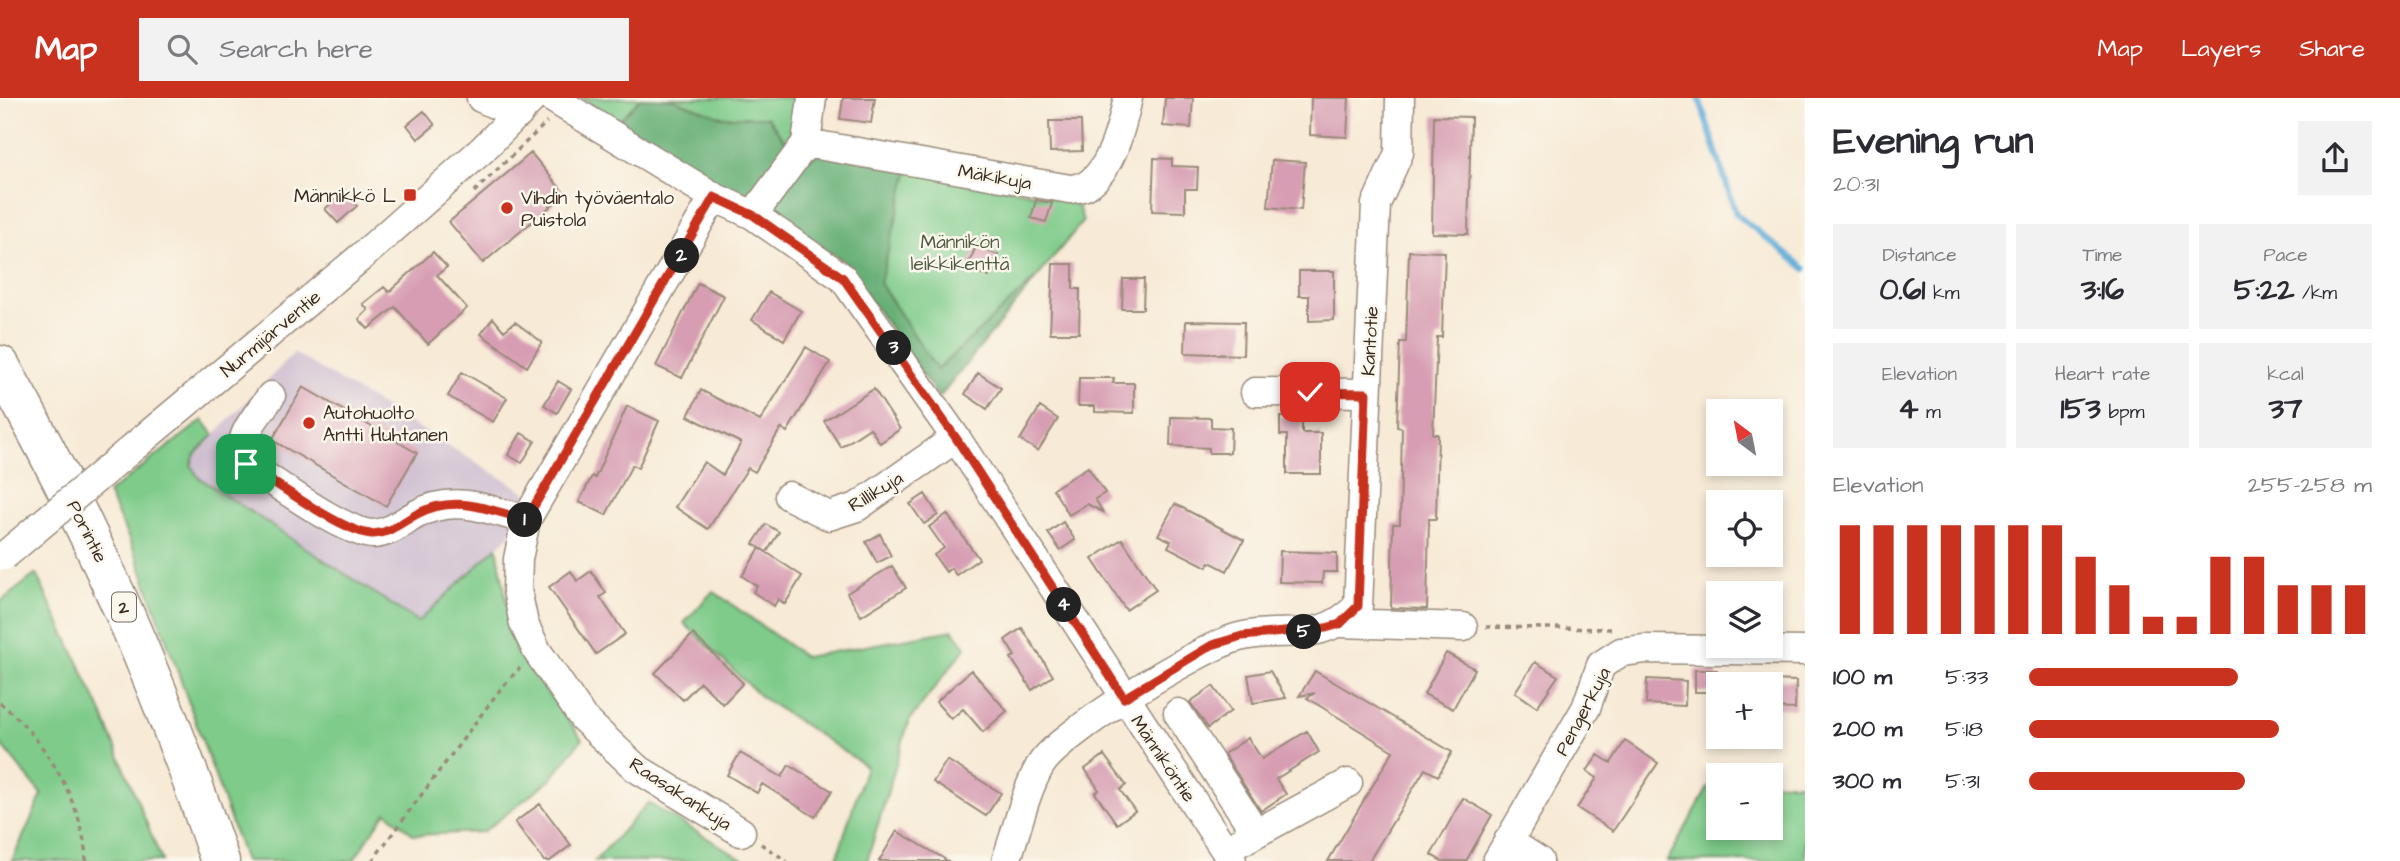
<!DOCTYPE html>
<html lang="en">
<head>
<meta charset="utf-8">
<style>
  :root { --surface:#fff; --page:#f2f2f3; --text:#2b2b33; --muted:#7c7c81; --accent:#c8321e }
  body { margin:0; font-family:"Architects Daughter",sans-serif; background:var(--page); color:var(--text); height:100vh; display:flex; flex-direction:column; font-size:26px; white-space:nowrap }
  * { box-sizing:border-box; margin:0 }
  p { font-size:23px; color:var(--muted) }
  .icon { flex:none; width:38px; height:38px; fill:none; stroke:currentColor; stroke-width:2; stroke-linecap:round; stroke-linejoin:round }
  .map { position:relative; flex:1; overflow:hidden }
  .drawer { display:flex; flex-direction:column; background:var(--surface); width:595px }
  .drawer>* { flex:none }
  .needle { width:46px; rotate:328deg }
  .tools { position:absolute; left:1706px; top:301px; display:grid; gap:14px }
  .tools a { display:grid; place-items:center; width:77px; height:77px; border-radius:0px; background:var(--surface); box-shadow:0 4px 10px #0003; font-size:35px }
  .pin { position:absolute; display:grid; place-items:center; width:60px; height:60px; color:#fff; margin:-30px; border-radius:14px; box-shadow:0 4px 10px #0006 }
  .km { position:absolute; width:35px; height:35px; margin:-18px; border-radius:50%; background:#222; color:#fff; font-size:19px; line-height:35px; text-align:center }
  .round { display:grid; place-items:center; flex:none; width:74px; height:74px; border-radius:0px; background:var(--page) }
  .head { display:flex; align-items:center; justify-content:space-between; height:119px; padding:0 28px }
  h1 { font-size:38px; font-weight:700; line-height:52px }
  .figures { display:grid; grid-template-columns:repeat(3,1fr); gap:10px; height:119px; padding:7px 28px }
  .figures div { display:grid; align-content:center; border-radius:0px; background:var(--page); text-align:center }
  .figures b { font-size:30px; font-weight:700 }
  .figures small { font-size:19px; font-weight:400 }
  .figures p { font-size:19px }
  .chart { height:196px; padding:14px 28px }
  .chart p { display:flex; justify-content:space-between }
  .chart svg { width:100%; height:126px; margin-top:7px; stroke:var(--accent); stroke-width:6 }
  ul { padding:0 28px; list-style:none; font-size:23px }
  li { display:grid; grid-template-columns:112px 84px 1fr; align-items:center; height:52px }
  li i { height:18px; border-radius:9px; background:var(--accent) }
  header { display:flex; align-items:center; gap:42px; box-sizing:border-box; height:98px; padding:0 35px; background:var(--accent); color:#fff }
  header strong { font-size:33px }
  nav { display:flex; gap:38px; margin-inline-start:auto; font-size:24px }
  .search { width:490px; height:63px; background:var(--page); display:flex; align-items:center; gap:18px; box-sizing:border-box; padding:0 24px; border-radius:0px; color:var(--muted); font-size:26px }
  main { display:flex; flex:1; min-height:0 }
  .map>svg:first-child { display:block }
  .industrial { fill:#cebed0 }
  .green { fill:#7ecb8a; stroke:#5c7a54; stroke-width:2 }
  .forest { fill:#66af76; stroke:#506c4a; stroke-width:2 }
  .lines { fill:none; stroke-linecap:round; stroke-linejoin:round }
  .stream { stroke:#5eacd8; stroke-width:6 }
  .building { fill:#d79eb3 }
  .minor-casing { stroke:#998a7a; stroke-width:31 }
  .highway-casing { stroke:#998a7a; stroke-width:41 }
  .path { stroke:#998a7a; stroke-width:3.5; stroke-dasharray:5 5; stroke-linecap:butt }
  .minor { stroke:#fff; stroke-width:28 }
  .highway { stroke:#fff; stroke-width:38 }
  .minor-bridge-casing { stroke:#998a7a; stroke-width:31; stroke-linecap:butt }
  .minor-bridge { stroke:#fff; stroke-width:28 }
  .route-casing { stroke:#fff; stroke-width:14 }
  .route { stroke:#c8321e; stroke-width:9 }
  .poi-dot { fill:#c8321e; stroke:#fbf7ec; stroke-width:2.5 }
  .labels { text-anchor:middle; stroke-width:5; stroke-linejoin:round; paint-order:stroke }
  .shield { fill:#fbf7ec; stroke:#75685c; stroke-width:2 }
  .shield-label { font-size:18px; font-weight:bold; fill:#3b2a1e }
  .street-label { font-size:19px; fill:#3b2a1e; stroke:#fbf7ec }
  .poi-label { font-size:19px; fill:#3b2a1e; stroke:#fbf7ec; text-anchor:start }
  .park-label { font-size:19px; fill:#4f5a3e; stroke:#fbf7ec }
</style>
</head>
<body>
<header>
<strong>Map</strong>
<div class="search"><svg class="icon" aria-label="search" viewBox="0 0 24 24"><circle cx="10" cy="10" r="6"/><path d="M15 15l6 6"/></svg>Search here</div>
<nav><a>Map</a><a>Layers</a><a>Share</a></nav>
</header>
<main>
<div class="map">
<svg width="1805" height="763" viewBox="0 0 1805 763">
  <rect width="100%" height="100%" fill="#fbf7ec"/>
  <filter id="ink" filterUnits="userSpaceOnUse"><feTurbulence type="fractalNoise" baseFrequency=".0143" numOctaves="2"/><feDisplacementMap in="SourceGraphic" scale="14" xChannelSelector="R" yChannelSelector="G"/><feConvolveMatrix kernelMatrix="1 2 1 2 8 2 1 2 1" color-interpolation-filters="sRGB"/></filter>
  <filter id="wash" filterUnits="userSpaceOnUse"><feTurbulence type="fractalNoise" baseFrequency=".00686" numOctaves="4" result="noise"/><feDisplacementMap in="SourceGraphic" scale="28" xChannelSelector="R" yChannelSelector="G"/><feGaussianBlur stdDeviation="1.57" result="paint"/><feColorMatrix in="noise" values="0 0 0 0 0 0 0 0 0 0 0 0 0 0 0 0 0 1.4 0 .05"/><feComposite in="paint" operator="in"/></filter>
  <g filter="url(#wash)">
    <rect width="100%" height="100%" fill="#f7ead6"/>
    <path class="industrial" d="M 294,255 L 527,395 L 509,438 L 418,524 L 198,379 L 191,368 L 195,356 Z"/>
    <path class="green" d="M 582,0 L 641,0 L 617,25 Z
      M 662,0 L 799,0 L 788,47 L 767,19 L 722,19 Z
      M 909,71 L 1065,102 L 1078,108 L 1083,123 L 1039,177 L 937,272 L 880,185 Z
      M 203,322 L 214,337 L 195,356 L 191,367 L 198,379 L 418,524 L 497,449 L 515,552 L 582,641 L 550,682 L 483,734 L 414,737 L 386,714 L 353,763 L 245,763 L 137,459 L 108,395 Z
      M 36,476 L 99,608 L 162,763 L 12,763 L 42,697 L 0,645 L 0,504 Z
      M 713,493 L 805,559 L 953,532 L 966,549 L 909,623 L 867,763 L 836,763 L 866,668 L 760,598 L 684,525 Z
      M 1771,685 L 1805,685 L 1805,763 L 1667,763 L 1710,686 L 1718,686 L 1718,730 L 1771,730 Z
      M 648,705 L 746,763 L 595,763 Z"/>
    <path class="forest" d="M 641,0 L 672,1 L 722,19 L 767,19 L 788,47 C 775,66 759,96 735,99 L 617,25 Z
      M 821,55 L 909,71 L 880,185 L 937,272 L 1039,177 L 939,300 L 842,162 L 771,119 L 770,106 L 804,62 Z"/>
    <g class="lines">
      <path class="stream" d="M 1699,0 L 1736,116 L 1805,171"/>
    </g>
    <g id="blocks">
      <path class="building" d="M 843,0 L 875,0 L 871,25 L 840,21 Z
        M 1165,0 L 1193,0 L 1191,30 L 1163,28 Z
        M 1311,0 L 1349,0 L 1347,39 L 1310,37 Z
        M 424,13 L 435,27 L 418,41 L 407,27 Z
        M 1434,18 L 1471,19 L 1468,136 L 1432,135 Z
        M 1049,23 L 1081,23 L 1082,53 L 1050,54 Z
        M 531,55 L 565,96 L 483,165 L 449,124 Z
        M 1154,60 L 1172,61 L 1172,68 L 1198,69 L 1197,91 L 1185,91 L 1185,114 L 1152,113 Z
        M 1272,62 L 1305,64 L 1301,112 L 1268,109 Z
        M 343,94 L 357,108 L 338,125 L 325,111 Z
        M 1036,102 L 1052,105 L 1046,124 L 1031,120 Z
        M 976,148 L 998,157 L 989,179 L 967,170 Z
        M 1409,153 L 1445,154 L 1442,239 L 1437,239 L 1433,336 L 1438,336 L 1436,421 L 1429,421 L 1427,511 L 1391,510 L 1393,426 L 1400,426 L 1402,330 L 1397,329 L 1400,244 L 1406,244 Z
        M 433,154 L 447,169 L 437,177 L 467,210 L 428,246 L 395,209 L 368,231 L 359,221 L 368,212 L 363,206 L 384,189 L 389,194 Z
        M 1053,166 L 1073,166 L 1073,191 L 1080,191 L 1079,235 L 1050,235 Z
        M 1299,173 L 1334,173 L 1334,222 L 1309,223 L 1309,198 L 1299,198 Z
        M 1123,181 L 1144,181 L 1143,211 L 1122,211 Z
        M 698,185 L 724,198 L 682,280 L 656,268 Z
        M 769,194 L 801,213 L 784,242 L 752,222 Z
        M 493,220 L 504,233 L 515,224 L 542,244 L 527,269 L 481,236 Z
        M 1186,223 L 1244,224 L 1243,257 L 1185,255 Z
        M 806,249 L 830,264 L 787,334 L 781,330 L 755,374 L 748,370 L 708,431 L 675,409 L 704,364 L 723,377 L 741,345 L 688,318 L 701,292 L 760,323 Z
        M 462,274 L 507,300 L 493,324 L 448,298 Z
        M 978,275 L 1001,290 L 987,311 L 965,296 Z
        M 1079,280 L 1114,280 L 1113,285 L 1134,285 L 1134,315 L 1095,314 L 1095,308 L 1078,308 Z
        M 558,283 L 571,291 L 557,315 L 544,307 Z
        M 303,289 L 417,355 L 386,408 L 272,342 Z
        M 874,291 L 900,331 L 880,345 L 870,330 L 841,349 L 824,323 Z
        M 627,308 L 659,323 L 638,370 L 632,367 L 606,417 L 579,404 L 592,378 L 595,380 Z
        M 1040,309 L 1058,321 L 1038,353 L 1020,342 Z
        M 1171,319 L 1211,320 L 1211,329 L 1231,330 L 1230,355 L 1209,355 L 1209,350 L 1170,348 Z
        M 1280,319 L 1302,319 L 1302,335 L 1321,335 L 1321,376 L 1287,376 L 1287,337 L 1280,337 Z
        M 521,335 L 535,343 L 522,365 L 508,357 Z
        M 1088,369 L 1105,395 L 1095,401 L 1103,414 L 1087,406 L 1069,417 L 1053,391 Z
        M 925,396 L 938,417 L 924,426 L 910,406 Z
        M 1175,406 L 1244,442 L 1227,473 L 1210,464 L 1207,469 L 1168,449 L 1171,443 L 1158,437 Z
        M 947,416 L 979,461 L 956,477 L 951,470 L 946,474 L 934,457 L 944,450 L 929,429 Z
        M 1063,424 L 1075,442 L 1060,452 L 1048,435 Z
        M 766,426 L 779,434 L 767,454 L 753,446 Z
        M 880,436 L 891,458 L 877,465 L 866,444 Z
        M 1122,441 L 1156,492 L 1126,512 L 1092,461 Z
        M 760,450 L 802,478 L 785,506 L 778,501 L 774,508 L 753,494 L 757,488 L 742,478 Z
        M 1280,453 L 1337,455 L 1337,474 L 1323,474 L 1322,485 L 1279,484 Z
        M 892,468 L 906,490 L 861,518 L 847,495 Z
        M 571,473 L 577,483 L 591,473 L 606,495 L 600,499 L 625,536 L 596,556 L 549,489 Z
        M 1022,530 L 1053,578 L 1032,592 L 1011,560 L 1015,558 L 1005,542 Z
        M 693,536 L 743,585 L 723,606 L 700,584 L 683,602 L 655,575 Z
        M 1446,555 L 1475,571 L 1453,611 L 1424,596 Z
        M 1535,564 L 1558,578 L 1537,609 L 1515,594 Z
        M 971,572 L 1007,613 L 983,634 L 963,611 L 951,621 L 936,604 Z
        M 1695,572 L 1717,572 L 1717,594 L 1695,594 Z
        M 1270,573 L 1286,600 L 1253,605 L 1248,577 Z
        M 1315,573 L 1452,654 L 1438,678 L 1425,671 L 1369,763 L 1328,763 L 1393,653 L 1307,600 L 1315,595 L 1299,598 Z
        M 1647,581 L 1686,583 L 1685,608 L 1646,606 Z
        M 1771,582 L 1796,583 L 1795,611 L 1771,610 Z
        M 1213,588 L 1231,613 L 1208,630 L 1190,604 Z
        M 1307,633 L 1319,654 L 1276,681 L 1286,696 L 1261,713 L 1224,656 L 1248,640 L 1262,661 Z
        M 1625,643 L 1658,665 L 1613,733 L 1577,710 L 1597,680 L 1587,673 L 1598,657 L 1611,665 Z
        M 740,655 L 782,679 L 789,667 L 832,693 L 815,719 L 762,686 L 757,695 L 727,677 Z
        M 1104,657 L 1126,687 L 1120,692 L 1135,713 L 1117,726 L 1095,695 L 1099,692 L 1085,671 Z
        M 947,662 L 1001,695 L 986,718 L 933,684 Z
        M 1463,700 L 1492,717 L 1466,763 L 1442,763 L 1431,757 Z
        M 540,706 L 571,747 L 550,763 L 544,763 L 515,724 Z
        M 897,733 L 948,763 L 879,763 Z"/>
    </g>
  </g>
  <g filter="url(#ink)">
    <use href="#blocks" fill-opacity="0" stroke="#998a7a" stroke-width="2"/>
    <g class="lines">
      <defs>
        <path id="minor" d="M 481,0 L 518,17
          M 552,0 L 714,99 L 753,117 L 843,180 L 956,340 L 1232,763
          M 806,45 L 1070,91 C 1075,90 1083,90 1087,87 C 1112,71 1122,27 1128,0
          M 714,99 L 526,422 L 518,461 L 517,492 L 524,526 L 537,553 L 583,620 L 636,670 L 741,734
          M 753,117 L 806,45 L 812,0
          M 1255,294 L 1366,295
          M 271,298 C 256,320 234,339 246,366 C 273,382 345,436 373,436 C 391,435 402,424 417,416 C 454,396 488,411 526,422
          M 136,347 L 361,159 L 482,52 L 533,0
          M 789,398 L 829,418 L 857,409 L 956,340
          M 1340,525 L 1463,529
          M 1178,615 L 1256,735
          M 1508,743 L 1539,763
          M 1240,744 L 1348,685
          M 1006,763 C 1017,733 1024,696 1040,668 C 1057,637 1202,548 1239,539 C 1287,527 1317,549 1358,508 L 1376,106 L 1399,55 L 1400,0
          M 1497,763 L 1586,610 L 1601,567 L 1621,554 L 1645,551 L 1805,553"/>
        <path id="highway" d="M 0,267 C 92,430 160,586 220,763"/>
      </defs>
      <use href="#minor" class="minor-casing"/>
      <use href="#highway" class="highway-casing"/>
      <path class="path" d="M 474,94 L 547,24
        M 1486,529 L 1611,531
        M 0,605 C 44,639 84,706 86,763
        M 761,746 L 787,763
        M 372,763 L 502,589 L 520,570"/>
      <use href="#minor" class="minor"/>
      <use href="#highway" class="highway"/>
      <defs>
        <path id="minor-bridge" d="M 4,458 L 136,347"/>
      </defs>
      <use href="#minor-bridge" class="minor-bridge-casing"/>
      <use href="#minor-bridge" class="minor-bridge"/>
    </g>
  </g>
  <g class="lines" filter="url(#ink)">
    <defs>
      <path id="route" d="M 246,366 C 272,382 345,436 373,436 C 391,435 402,424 417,416 C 454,396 488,411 526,422 L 714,99 L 753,117 L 843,180 L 956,340 L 1124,600 L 1212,547 L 1242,538 L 1326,530 L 1340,526 L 1358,508 L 1366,295 L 1310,294"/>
    </defs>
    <use href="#route" class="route-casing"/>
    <use href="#route" class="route"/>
  </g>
  <g class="poi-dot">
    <rect x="403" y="90" width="14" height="14" rx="3.5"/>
    <circle cx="507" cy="110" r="7"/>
    <circle cx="309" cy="325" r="7"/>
  </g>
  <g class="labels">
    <rect class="shield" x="112" y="494.5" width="24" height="29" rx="5"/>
    <g class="shield-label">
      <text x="124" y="515">2</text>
    </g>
    <g class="street-label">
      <text transform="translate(995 78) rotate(10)" y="7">Mäkikuja</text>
      <text transform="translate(270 235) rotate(-40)" y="7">Nurmijärventie</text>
      <text transform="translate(1369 243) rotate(-87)" y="7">Kantotie</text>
      <text transform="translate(875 393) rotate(-31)" y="7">Rillikuja</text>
      <text transform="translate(88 433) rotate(63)" y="7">Porintie</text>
      <text transform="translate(1582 613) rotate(-62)" y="7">Pengerkuja</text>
      <text transform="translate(1164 660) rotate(56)" y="7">Männiköntie</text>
      <text transform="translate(681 695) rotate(33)" y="7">Raasakankuja</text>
    </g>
    <g class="poi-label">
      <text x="396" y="104" text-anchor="end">Männikkö L</text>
      <text x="521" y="106">Vihdin työväentalo<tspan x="521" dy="22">Puistola</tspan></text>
      <text x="323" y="321">Autohuolto<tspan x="323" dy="22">Antti Huhtanen</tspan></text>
    </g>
    <g class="park-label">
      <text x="960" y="150">Männikön<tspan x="960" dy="22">leikkikenttä</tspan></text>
    </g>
  </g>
</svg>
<div class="tools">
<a><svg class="needle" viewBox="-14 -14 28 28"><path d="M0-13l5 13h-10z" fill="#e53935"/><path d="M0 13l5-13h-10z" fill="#7c7c81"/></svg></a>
<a><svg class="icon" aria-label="locate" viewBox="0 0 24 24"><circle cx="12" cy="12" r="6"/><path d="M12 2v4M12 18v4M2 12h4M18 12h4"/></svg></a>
<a><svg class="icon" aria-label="layers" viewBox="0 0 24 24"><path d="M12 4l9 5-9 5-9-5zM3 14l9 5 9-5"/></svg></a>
<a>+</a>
<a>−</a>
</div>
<div class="pin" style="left:246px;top:366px;background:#1e9e55"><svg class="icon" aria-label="arrive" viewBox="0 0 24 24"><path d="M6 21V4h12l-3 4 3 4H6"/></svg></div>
<div class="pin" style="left:1310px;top:294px;background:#d93025"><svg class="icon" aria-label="check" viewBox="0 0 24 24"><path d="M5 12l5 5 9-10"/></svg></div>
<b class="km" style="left:525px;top:422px">1</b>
<b class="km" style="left:682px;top:158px">2</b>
<b class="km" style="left:894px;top:250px">3</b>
<b class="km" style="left:1064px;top:507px">4</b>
<b class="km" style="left:1304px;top:534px">5</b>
</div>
<section class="drawer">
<div class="head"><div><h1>Evening run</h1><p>20:31</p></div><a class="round"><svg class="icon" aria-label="share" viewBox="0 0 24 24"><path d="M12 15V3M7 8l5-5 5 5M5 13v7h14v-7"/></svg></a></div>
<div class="figures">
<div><p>Distance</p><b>0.61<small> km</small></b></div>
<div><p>Time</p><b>3:16</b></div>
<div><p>Pace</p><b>5:22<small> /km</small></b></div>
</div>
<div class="figures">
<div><p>Elevation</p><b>4<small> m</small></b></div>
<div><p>Heart rate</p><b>153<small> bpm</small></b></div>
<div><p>kcal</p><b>37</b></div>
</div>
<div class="chart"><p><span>Elevation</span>255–258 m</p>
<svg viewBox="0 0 160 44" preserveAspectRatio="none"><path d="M5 44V6M15 44V6M25 44V6M35 44V6M45 44V6M55 44V6M65 44V6M75 44V17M85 44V27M95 44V38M105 44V38M115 44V17M125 44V17M135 44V27M145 44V27M155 44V27"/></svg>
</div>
<ul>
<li><b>100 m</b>5:33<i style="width:61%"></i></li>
<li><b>200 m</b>5:18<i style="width:73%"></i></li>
<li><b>300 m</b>5:31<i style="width:63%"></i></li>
</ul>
</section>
</main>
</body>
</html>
